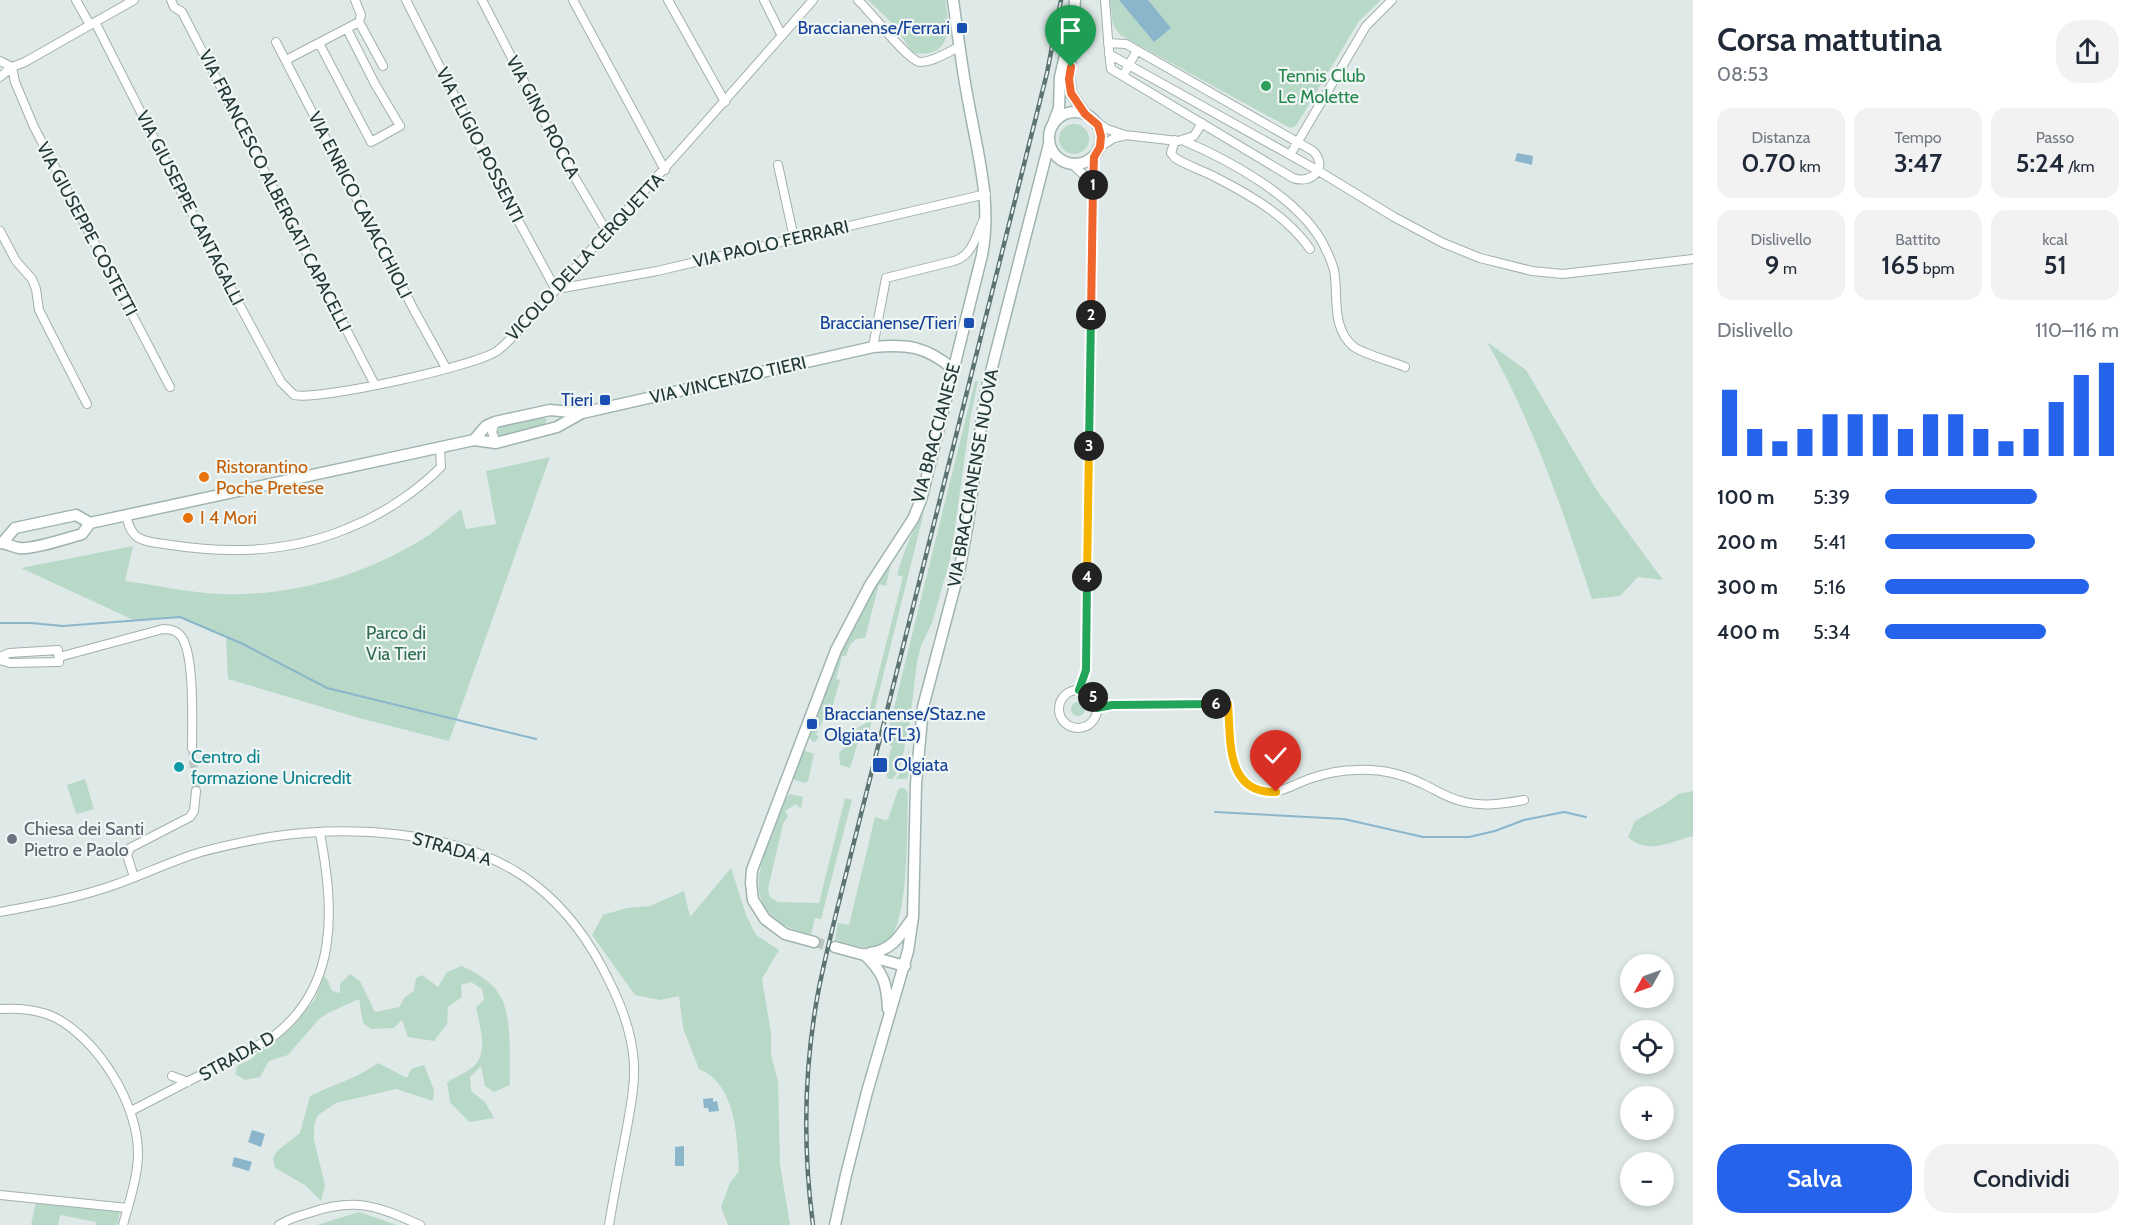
<!DOCTYPE html>
<html lang="it">
<head>
<meta charset="utf-8">
<style>
  :root { --surface:#fff; --page:#f2f2f3; --text:#1f2937; --muted:#747a83; --accent:#2563eb }
  body { margin:0; font-family:Cabin,sans-serif; background:var(--page); color:var(--text); height:100vh; display:flex; flex-direction:column; font-size:22px; white-space:nowrap }
  * { box-sizing:border-box; margin:0 }
  p { font-size:20px; color:var(--muted) }
  .icon { flex:none; width:33px; height:33px; fill:none; stroke:currentColor; stroke-width:2; stroke-linecap:round; stroke-linejoin:round }
  .map { position:relative; flex:1; overflow:hidden }
  .details { display:flex; flex-direction:column; background:var(--surface); width:450px }
  .details>* { flex:none }
  .needle { width:39px; rotate:230deg }
  .buttons { position:absolute; left:1620px; top:954px; display:grid; gap:12px }
  .buttons a { display:grid; place-items:center; width:54px; height:54px; border-radius:50%; background:var(--surface); box-shadow:0 3px 9px #0003; font-size:30px }
  .pin { position:absolute; display:grid; place-items:center; width:51px; height:51px; color:#fff; margin:-62px -26px; border-radius:50% 50% 50% 0; rotate:-45deg; box-shadow:0 0 6px #0007 }
  .pin .icon { rotate:45deg }
  .km { position:absolute; width:30px; height:30px; margin:-15px; border-radius:50%; background:#222; color:#fff; font-size:16px; line-height:30px; text-align:center }
  .round { display:grid; place-items:center; flex:none; width:63px; height:63px; border-radius:24px; background:var(--page) }
  .head { display:flex; align-items:center; justify-content:space-between; height:102px; padding:0 24px }
  h1 { font-size:33px; font-weight:600; line-height:45px }
  .stats { display:grid; grid-template-columns:repeat(3,1fr); gap:9px; height:102px; padding:6px 24px }
  .stats div { display:grid; align-content:center; border-radius:15px; background:var(--page); text-align:center }
  .stats b { font-size:26px; font-weight:600 }
  .stats small { font-size:16px; font-weight:400 }
  .stats p { font-size:16px }
  .chart { height:168px; padding:12px 24px }
  .chart p { display:flex; justify-content:space-between }
  .chart svg { width:100%; height:108px; margin-top:6px; stroke:var(--accent); stroke-width:6 }
  .action { display:flex; gap:12px; margin-top:auto; padding:12px 24px }
  .action a { flex:1; height:69px; border-radius:24px; background:var(--accent); color:#fff; font-size:24px; font-weight:600; line-height:69px; text-align:center }
  .action a+a { background:var(--page); color:var(--text) }
  ul { padding:0 24px; list-style:none; font-size:20px }
  li { display:grid; grid-template-columns:96px 72px 1fr; align-items:center; height:45px }
  li i { height:15px; border-radius:8px; background:var(--accent) }
  main { display:flex; flex:1; min-height:0 }
  .map>svg:first-child { display:block }
  .green { fill:#b9d9c8 }
  .water { fill:#8ab5cb }
  .lines { fill:none; stroke-linecap:round; stroke-linejoin:round }
  .stream { stroke:#8ab5cb; stroke-width:2 }
  .street-tunnel { stroke:#b9c6c4; stroke-width:8; stroke-dasharray:8 4; stroke-linecap:butt }
  .secondary-tunnel { stroke:#b9c6c4; stroke-width:10; stroke-dasharray:10 5; stroke-linecap:butt }
  .street-casing { stroke:#a2b0ae; stroke-width:10 }
  .secondary-casing { stroke:#9fb4b0; stroke-width:13 }
  .street { stroke:#fff; stroke-width:8 }
  .secondary { stroke:#fff; stroke-width:10 }
  .rail-casing { stroke:#5b7472; stroke-width:4.5 }
  .rail { stroke:#eff6f4; stroke-width:2; stroke-dasharray:7; stroke-linecap:butt }
  .split-1-casing { stroke:#fff; stroke-width:12 }
  .split-2-casing { stroke:#fff; stroke-width:12 }
  .split-3-casing { stroke:#fff; stroke-width:12 }
  .split-4-casing { stroke:#fff; stroke-width:12 }
  .split-5-casing { stroke:#fff; stroke-width:12 }
  .split-6-casing { stroke:#fff; stroke-width:12 }
  .split-7-casing { stroke:#fff; stroke-width:12 }
  .split-1 { stroke:#f0652b; stroke-width:8 }
  .split-2 { stroke:#f0652b; stroke-width:8 }
  .split-3 { stroke:#22a559; stroke-width:8 }
  .split-4 { stroke:#f5b400; stroke-width:8 }
  .split-5 { stroke:#22a559; stroke-width:8 }
  .split-6 { stroke:#22a559; stroke-width:8 }
  .split-7 { stroke:#f5b400; stroke-width:8 }
  .transit-dot { fill:#1a4fb4; stroke:#eff6f4; stroke-width:2 }
  .leisure-dot { fill:#2e9e5b; stroke:#eff6f4; stroke-width:2 }
  .food-dot { fill:#e8710a; stroke:#eff6f4; stroke-width:2 }
  .culture-dot { fill:#0f9aa8; stroke:#eff6f4; stroke-width:2 }
  .worship-dot { fill:#6b7280; stroke:#eff6f4; stroke-width:2 }
  .labels { text-anchor:middle; stroke-width:4.5; stroke-linejoin:round; paint-order:stroke }
  .transit-label { font-size:18px; fill:#164399; stroke:#eff6f4; text-anchor:end }
  .leisure-label { font-size:18px; fill:#27864d; stroke:#eff6f4; text-anchor:start }
  .street-label { font-size:18px; fill:#213836; stroke:#eff6f4 }
  .food-label { font-size:18px; fill:#c56008; stroke:#eff6f4; text-anchor:start }
  .park-label { font-size:18px; fill:#2e6c52; stroke:#eff6f4 }
  .culture-label { font-size:18px; fill:#0d838f; stroke:#eff6f4; text-anchor:start }
  .worship-label { font-size:18px; fill:#5b616d; stroke:#eff6f4; text-anchor:start }
</style>
</head>
<body>
<main>
<div class="map">
<svg width="1693" height="1225" viewBox="0 0 1693 1225">
  <rect width="100%" height="100%" fill="#dfe9e7"/>
  <path class="green" d="M 868,0 L 945,0 C 950,28 952,59 913,53 L 891,22 Z
    M 1110,0 L 1381,0 L 1359,21 L 1296,126 L 1290,128 L 1120,35 L 1113,25 Z
    M1059 139a15 15 0 1 1 30 0a15 15 0 1 1-30 0Z
    M 1487,342 L 1526,370 L 1596,489 L 1663,580 L 1638,577 L 1620,596 L 1592,599 C 1563,511 1533,422 1487,342 Z
    M 975,381 L 978,381 L 970,420 L 951,556 L 932,623 L 921,646 L 917,662 L 909,728 L 900,767 L 893,779 L 888,779 L 885,772 L 892,746 L 885,744 Z
    M 542,415 L 547,420 L 543,427 L 501,436 L 495,432 L 498,425 Z
    M 550,457 L 449,741 L 359,718 L 228,679 L 226,637 L 180,617 L 136,621 L 21,568 L 133,546 L 125,581 C 157,585 189,593 221,594 C 293,597 369,574 429,535 C 440,527 451,517 461,509 L 466,529 L 496,524 L 486,471 Z
    M 924,512 L 867,740 L 859,739 L 850,768 L 840,765 L 839,752 L 847,746 L 845,743 L 849,740 L 845,735 L 866,723 L 903,577 L 897,575 C 904,552 911,532 924,512 Z
    M 891,562 L 886,586 L 879,584 L 865,638 L 856,639 L 850,645 L 846,656 L 842,656 L 836,679 L 840,680 L 832,708 L 830,706 L 816,735 L 819,737 L 816,741 L 813,742 L 808,736 L 839,653 L 864,603 Z
    M1071 709a7 7 0 1 1 14 0a7 7 0 1 1-14 0Z
    M 909,748 L 908,777 L 906,779 L 896,779 L 905,765 Z
    M 803,750 L 814,754 L 808,781 L 804,783 L 795,780 L 793,777 Z
    M 85,779 L 94,809 L 76,814 L 67,785 Z
    M 900,788 L 904,788 L 908,793 C 906,825 911,928 884,945 C 872,953 848,943 835,940 L 838,923 L 849,925 L 875,817 L 885,820 L 888,819 L 898,790 Z
    M 1693,791 L 1693,836 C 1670,842 1648,855 1628,837 L 1635,821 L 1665,804 L 1678,794 Z
    M 790,794 L 803,797 L 801,809 L 796,804 L 785,811 L 788,816 L 783,824 L 768,889 L 770,897 L 778,902 L 819,903 L 845,798 L 852,800 L 821,919 L 815,918 L 811,934 C 778,928 752,908 760,871 C 762,857 769,844 774,831 C 778,820 781,802 790,794 Z
    M 731,868 L 746,915 L 756,935 L 779,950 L 762,979 L 771,1033 L 771,1055 L 778,1081 L 780,1164 L 790,1225 L 728,1225 L 721,1207 L 730,1183 L 739,1171 C 737,1136 736,1084 699,1069 L 683,1028 L 679,996 L 660,1000 L 635,995 L 592,935 L 603,915 L 627,908 L 650,906 L 684,891 L 690,917 Z
    M 462,966 C 475,972 491,981 499,994 C 513,1015 509,1059 510,1085 L 494,1092 L 485,1086 L 481,1066 L 470,1077 L 471,1091 L 485,1102 L 494,1118 L 469,1122 L 450,1102 L 447,1082 C 456,1077 470,1071 476,1064 C 488,1049 479,1023 476,1007 L 484,1000 L 482,989 L 471,982 L 461,985 L 462,997 L 448,1007 L 447,1024 L 434,1041 L 408,1037 L 402,1020 L 394,1028 L 371,1029 L 363,1023 L 359,999 L 328,1013 L 319,1019 L 288,1055 L 269,1061 L 260,1077 L 245,1080 L 235,1074 L 238,1065 L 250,1060 L 260,1050 L 285,1032 L 314,1001 L 324,976 L 328,981 L 332,991 L 340,993 L 340,984 L 350,974 L 360,981 L 375,1012 L 399,1007 L 405,997 L 414,991 L 416,978 L 422,975 L 438,987 L 447,972 Z
    M 378,1063 L 407,1078 L 411,1069 L 424,1065 L 434,1090 L 433,1101 L 396,1089 L 336,1103 L 318,1115 L 314,1126 L 314,1140 L 325,1185 L 321,1201 L 305,1185 L 275,1168 L 273,1158 L 277,1151 L 300,1133 L 310,1096 C 332,1085 358,1078 378,1063 Z
    M 36,1202 L 120,1211 L 117,1225 L 95,1225 L 96,1222 L 60,1215 L 58,1225 L 31,1225 Z
    M 359,1212 L 397,1225 L 317,1225 Z"/>
  <path class="water" d="M 1119,0 L 1148,0 L 1171,28 L 1154,42 Z
    M 1517,153 L 1533,156 L 1532,165 L 1515,161 Z
    M 713,1098 L 713,1102 L 717,1101 L 719,1111 L 709,1112 L 708,1108 L 704,1108 L 703,1099 Z
    M 252,1130 L 265,1134 L 261,1147 L 248,1142 Z
    M 684,1146 L 684,1166 L 675,1166 L 675,1147 Z
    M 234,1157 L 252,1162 L 249,1171 L 232,1166 Z"/>
  <g class="lines">
    <path class="stream" d="M 0,623 L 31,623 L 63,626 L 180,617 L 243,644 L 327,688 L 536,739
      M 1215,812 L 1344,819 L 1423,837 L 1469,837 L 1495,831 L 1524,820 L 1564,812 L 1586,817"/>
    <path class="street-tunnel" d="M 192,748 L 196,791"/>
    <path class="secondary-tunnel" d="M 814,942 L 835,947"/>
    <defs>
      <path id="street" d="M 76,0 L 90,25
        M 171,0 L 174,7 L 182,12 L 375,385
        M 406,0 L 507,200 L 556,290
        M 482,0 L 565,161 L 607,232
        M 573,0 L 665,170
        M 668,0 L 725,102
        M 764,0 L 782,36
        M 858,0 C 871,12 908,61 920,62 C 933,62 948,52 959,47
        M 1105,0 C 1107,23 1108,46 1111,69 L 1293,178 C 1312,185 1329,167 1313,151 L 1126,44 L 1108,43
        M 95,22 L 224,276 L 281,382 L 294,395 C 318,401 476,366 497,351 C 509,342 519,330 529,319 C 556,291 581,260 608,231 C 677,155 745,78 813,0
        M 359,22 L 383,66
        M 276,42 L 414,310 L 446,368
        M 319,43 L 371,142 L 400,126 L 375,84 L 347,29
        M 1109,54 L 1317,170 L 1394,217 L 1443,243 L 1480,258 L 1532,271 L 1563,274 L 1693,259
        M 286,60 L 359,22 L 361,15 L 355,0
        M 0,61 L 12,67 L 25,62 L 134,0
        M 12,67 L 15,82 L 34,127 L 170,387
        M 1123,76 L 1137,50
        M 0,77 L 12,67
        M 1094,120 L 1107,129 L 1125,135 L 1178,141 L 1194,136 L 1202,123
        M 1175,140 L 1171,153 L 1175,158 C 1188,166 1204,171 1217,178 C 1252,196 1288,217 1310,249
        M 1182,140 C 1229,160 1294,195 1321,240 C 1326,249 1331,259 1334,270 C 1339,294 1330,328 1354,347 C 1364,354 1393,362 1405,367
        M 1100,147 L 1114,138 L 1123,136
        M 1290,155 L 1366,26 L 1392,0
        M 778,165 L 794,238
        M 1073,165 L 1086,177 L 1092,188
        M 0,231 L 16,261 L 32,279 L 36,289 L 39,310 L 87,404
        M 557,289 L 657,271 L 986,194
        M 873,347 L 886,278 L 954,261 C 972,256 976,236 983,221
        M 495,422 L 492,432 L 496,443
        M 126,515 C 128,523 130,531 136,536 C 144,543 160,543 171,545 C 229,554 291,552 346,529 C 380,516 415,493 441,467 L 440,448
        M 0,657 L 9,653 L 58,650 L 59,662 L 10,663 L 0,660
        M 59,657 L 163,629 C 169,629 176,630 180,635 C 195,650 192,724 192,748
        M1059 709a19 19 0 1 1 38 0a19 19 0 1 1-38 0Z
        M 1079,690 L 1086,670 L 1094,157
        M 1097,708 L 1112,705 L 1228,704 C 1230,732 1225,771 1253,787 C 1275,800 1292,784 1312,778 C 1327,773 1342,770 1357,770 C 1380,769 1403,774 1423,784 C 1436,790 1447,798 1461,801 C 1482,807 1502,804 1524,800
        M 134,877 L 127,855 L 130,848 L 190,817 L 194,811 L 196,791
        M 0,912 C 38,905 77,898 114,885 C 143,875 171,861 201,852 C 223,846 247,841 270,837 C 349,825 454,830 523,876 C 557,899 583,931 602,967 C 618,997 632,1029 634,1064 C 635,1087 630,1110 626,1133 C 620,1164 614,1194 609,1225
        M 0,1009 C 18,1008 37,1009 54,1017 C 98,1039 138,1104 138,1153 C 138,1177 129,1202 123,1225
        M 172,1076 L 188,1082
        M 131,1111 L 270,1039 C 340,988 334,909 320,833
        M 0,1195 L 128,1208
        M 279,1225 C 288,1219 298,1216 309,1213 C 356,1197 377,1206 420,1225"/>
      <path id="secondary" d="M 1075,0 L 1069,79 L 1071,93 L 1085,114
        M1049 138a26 26 0 1 1 52 0a26 26 0 1 1-52 0Z
        M 1054,121 L 1059,108 L 1060,77 L 1066,51
        M 474,440 L 486,426 L 495,422 L 550,410 L 582,413
        M 3,542 L 15,528 L 76,515 L 90,523 L 474,440 L 496,443 L 557,427 L 582,413 L 873,347 C 907,344 926,346 953,369
        M 0,543 C 7,543 12,547 19,548 C 32,550 68,538 82,534 L 90,523
        M 814,942 L 785,934 L 765,919 L 753,900 L 751,883 L 752,870 L 836,650 L 870,585 L 913,519 L 921,500 L 982,255 C 992,203 978,155 969,105 C 962,70 958,35 953,0
        M 835,947 L 905,966
        M 870,953 C 891,951 900,936 911,920
        M 864,954 C 883,972 887,983 888,1009
        M 835,1225 L 846,1175 L 867,1092 L 908,951 L 913,917 L 916,784 L 923,707 L 960,567 L 968,523 L 985,395 L 1049,144"/>
    </defs>
    <use href="#street" class="street-casing"/>
    <use href="#secondary" class="secondary-casing"/>
    <use href="#street" class="street"/>
    <use href="#secondary" class="secondary"/>
    <defs>
      <path id="rail" d="M 813,1225 C 803,1149 804,1069 818,993 C 825,957 834,922 843,886 L 1047,73 L 1061,0"/>
    </defs>
    <use href="#rail" class="rail-casing"/>
    <use href="#rail" class="rail"/>
  </g>
  <g class="lines">
    <defs>
      <path id="split-1" d="M 1071,67 L 1069,79 L 1071,93 L 1085,114 L 1098,125 L 1101,136 L 1100,147 L 1094,157 L 1093,185"/>
      <path id="split-2" d="M 1091,315 L 1093,185"/>
      <path id="split-3" d="M 1089,446 L 1091,315"/>
      <path id="split-4" d="M 1087,577 L 1089,446"/>
      <path id="split-5" d="M 1087,577 L 1086,670 L 1079,690 L 1084,691 L 1093,697"/>
      <path id="split-6" d="M 1093,697 L 1097,708 L 1112,705 L 1216,704"/>
      <path id="split-7" d="M 1216,704 L 1228,704 C 1231,740 1225,794 1276,792"/>
    </defs>
    <use href="#split-1" class="split-1-casing"/>
    <use href="#split-2" class="split-2-casing"/>
    <use href="#split-3" class="split-3-casing"/>
    <use href="#split-4" class="split-4-casing"/>
    <use href="#split-5" class="split-5-casing"/>
    <use href="#split-6" class="split-6-casing"/>
    <use href="#split-7" class="split-7-casing"/>
    <use href="#split-1" class="split-1"/>
    <use href="#split-2" class="split-2"/>
    <use href="#split-3" class="split-3"/>
    <use href="#split-4" class="split-4"/>
    <use href="#split-5" class="split-5"/>
    <use href="#split-6" class="split-6"/>
    <use href="#split-7" class="split-7"/>
  </g>
  <g class="transit-dot">
    <rect x="956" y="22" width="12" height="12" rx="3"/>
    <rect x="963" y="317" width="12" height="12" rx="3"/>
    <rect x="599" y="394" width="12" height="12" rx="3"/>
    <rect x="806" y="718" width="12" height="12" rx="3"/>
    <rect x="872" y="757" width="16" height="16" rx="3"/>
  </g>
  <circle class="leisure-dot" cx="1266" cy="86" r="6"/>
  <g class="food-dot">
    <circle cx="204" cy="477" r="6"/>
    <circle cx="188" cy="518" r="6"/>
  </g>
  <circle class="culture-dot" cx="179" cy="767" r="6"/>
  <circle class="worship-dot" cx="12" cy="839" r="6"/>
  <g class="labels">
    <g class="transit-label">
      <text x="950" y="34">Braccianense/Ferrari</text>
      <text x="957" y="329">Braccianense/Tieri</text>
      <text x="593" y="406">Tieri</text>
      <text x="824" y="720" text-anchor="start">Braccianense/Staz.ne<tspan x="824" dy="21">Olgiata (FL3)</tspan></text>
      <text x="894" y="771" text-anchor="start">Olgiata</text>
    </g>
    <g class="leisure-label">
      <text x="1278" y="82">Tennis Club<tspan x="1278" dy="21">Le Molette</tspan></text>
    </g>
    <g class="street-label">
      <text transform="translate(543 117) rotate(62)" y="6">VIA GINO ROCCA</text>
      <text transform="translate(480 145) rotate(63)" y="6">VIA ELIGIO POSSENTI</text>
      <text transform="translate(275 191) rotate(63)" y="6">VIA FRANCESCO ALBERGATI CAPACELLI</text>
      <text transform="translate(360 205) rotate(63)" y="6">VIA ENRICO CAVACCHIOLI</text>
      <text transform="translate(190 208) rotate(63)" y="6">VIA GIUSEPPE CANTAGALLI</text>
      <text transform="translate(87 229) rotate(62)" y="6">VIA GIUSEPPE COSTETTI</text>
      <text transform="translate(771 244) rotate(-13)" y="6">VIA PAOLO FERRARI</text>
      <text transform="translate(585 257) rotate(-47)" y="6">VICOLO DELLA CERQUETTA</text>
      <text transform="translate(728 380) rotate(-13)" y="6">VIA VINCENZO TIERI</text>
      <text transform="translate(936 433) rotate(-75)" y="6">VIA BRACCIANESE</text>
      <text transform="translate(973 478) rotate(-80)" y="6">VIA BRACCIANENSE NUOVA</text>
      <text transform="translate(452 849) rotate(16)" y="6">STRADA A</text>
      <text transform="translate(237 1056) rotate(-29)" y="6">STRADA D</text>
    </g>
    <g class="food-label">
      <text x="216" y="473">Ristorantino<tspan x="216" dy="21">Poche Pretese</tspan></text>
      <text x="200" y="524">I 4 Mori</text>
    </g>
    <g class="park-label">
      <text x="396" y="639">Parco di<tspan x="396" dy="21">Via Tieri</tspan></text>
    </g>
    <g class="culture-label">
      <text x="191" y="763">Centro di<tspan x="191" dy="21">formazione Unicredit</tspan></text>
    </g>
    <g class="worship-label">
      <text x="24" y="835">Chiesa dei Santi<tspan x="24" dy="21">Pietro e Paolo</tspan></text>
    </g>
  </g>
</svg>
<div class="buttons">
<a><svg class="needle" viewBox="-14 -14 28 28"><path d="M0-13l5 13h-10z" fill="#e53935"/><path d="M0 13l5-13h-10z" fill="#747a83"/></svg></a>
<a><svg class="icon" aria-label="locate" viewBox="0 0 24 24"><circle cx="12" cy="12" r="6"/><path d="M12 2v4M12 18v4M2 12h4M18 12h4"/></svg></a>
<a>+</a>
<a>−</a>
</div>
<div class="pin" style="left:1071px;top:67px;background:#1e9e55"><svg class="icon" aria-label="arrive" viewBox="0 0 24 24"><path d="M6 21V4h12l-3 4 3 4H6"/></svg></div>
<div class="pin" style="left:1276px;top:792px;background:#d93025"><svg class="icon" aria-label="check" viewBox="0 0 24 24"><path d="M5 12l5 5 9-10"/></svg></div>
<b class="km" style="left:1093px;top:185px">1</b>
<b class="km" style="left:1091px;top:315px">2</b>
<b class="km" style="left:1089px;top:446px">3</b>
<b class="km" style="left:1087px;top:577px">4</b>
<b class="km" style="left:1093px;top:697px">5</b>
<b class="km" style="left:1216px;top:704px">6</b>
</div>
<section class="details">
<div class="head"><div><h1>Corsa mattutina</h1><p>08:53</p></div><a class="round"><svg class="icon" aria-label="share" viewBox="0 0 24 24"><path d="M12 15V3M7 8l5-5 5 5M5 13v7h14v-7"/></svg></a></div>
<div class="stats">
<div><p>Distanza</p><b>0.70<small> km</small></b></div>
<div><p>Tempo</p><b>3:47</b></div>
<div><p>Passo</p><b>5:24<small> /km</small></b></div>
</div>
<div class="stats">
<div><p>Dislivello</p><b>9<small> m</small></b></div>
<div><p>Battito</p><b>165<small> bpm</small></b></div>
<div><p>kcal</p><b>51</b></div>
</div>
<div class="chart"><p><span>Dislivello</span>110–116 m</p>
<svg viewBox="0 0 160 44" preserveAspectRatio="none"><path d="M5 44V17M15 44V33M25 44V38M35 44V33M45 44V27M55 44V27M65 44V27M75 44V33M85 44V27M95 44V27M105 44V33M115 44V38M125 44V33M135 44V22M145 44V11M155 44V6"/></svg>
</div>
<ul>
<li><b>100 m</b>5:39<i style="width:65%"></i></li>
<li><b>200 m</b>5:41<i style="width:64%"></i></li>
<li><b>300 m</b>5:16<i style="width:87%"></i></li>
<li><b>400 m</b>5:34<i style="width:69%"></i></li>
</ul>
<div class="action"><a>Salva</a><a>Condividi</a></div>
</section>
</main>
</body>
</html>
